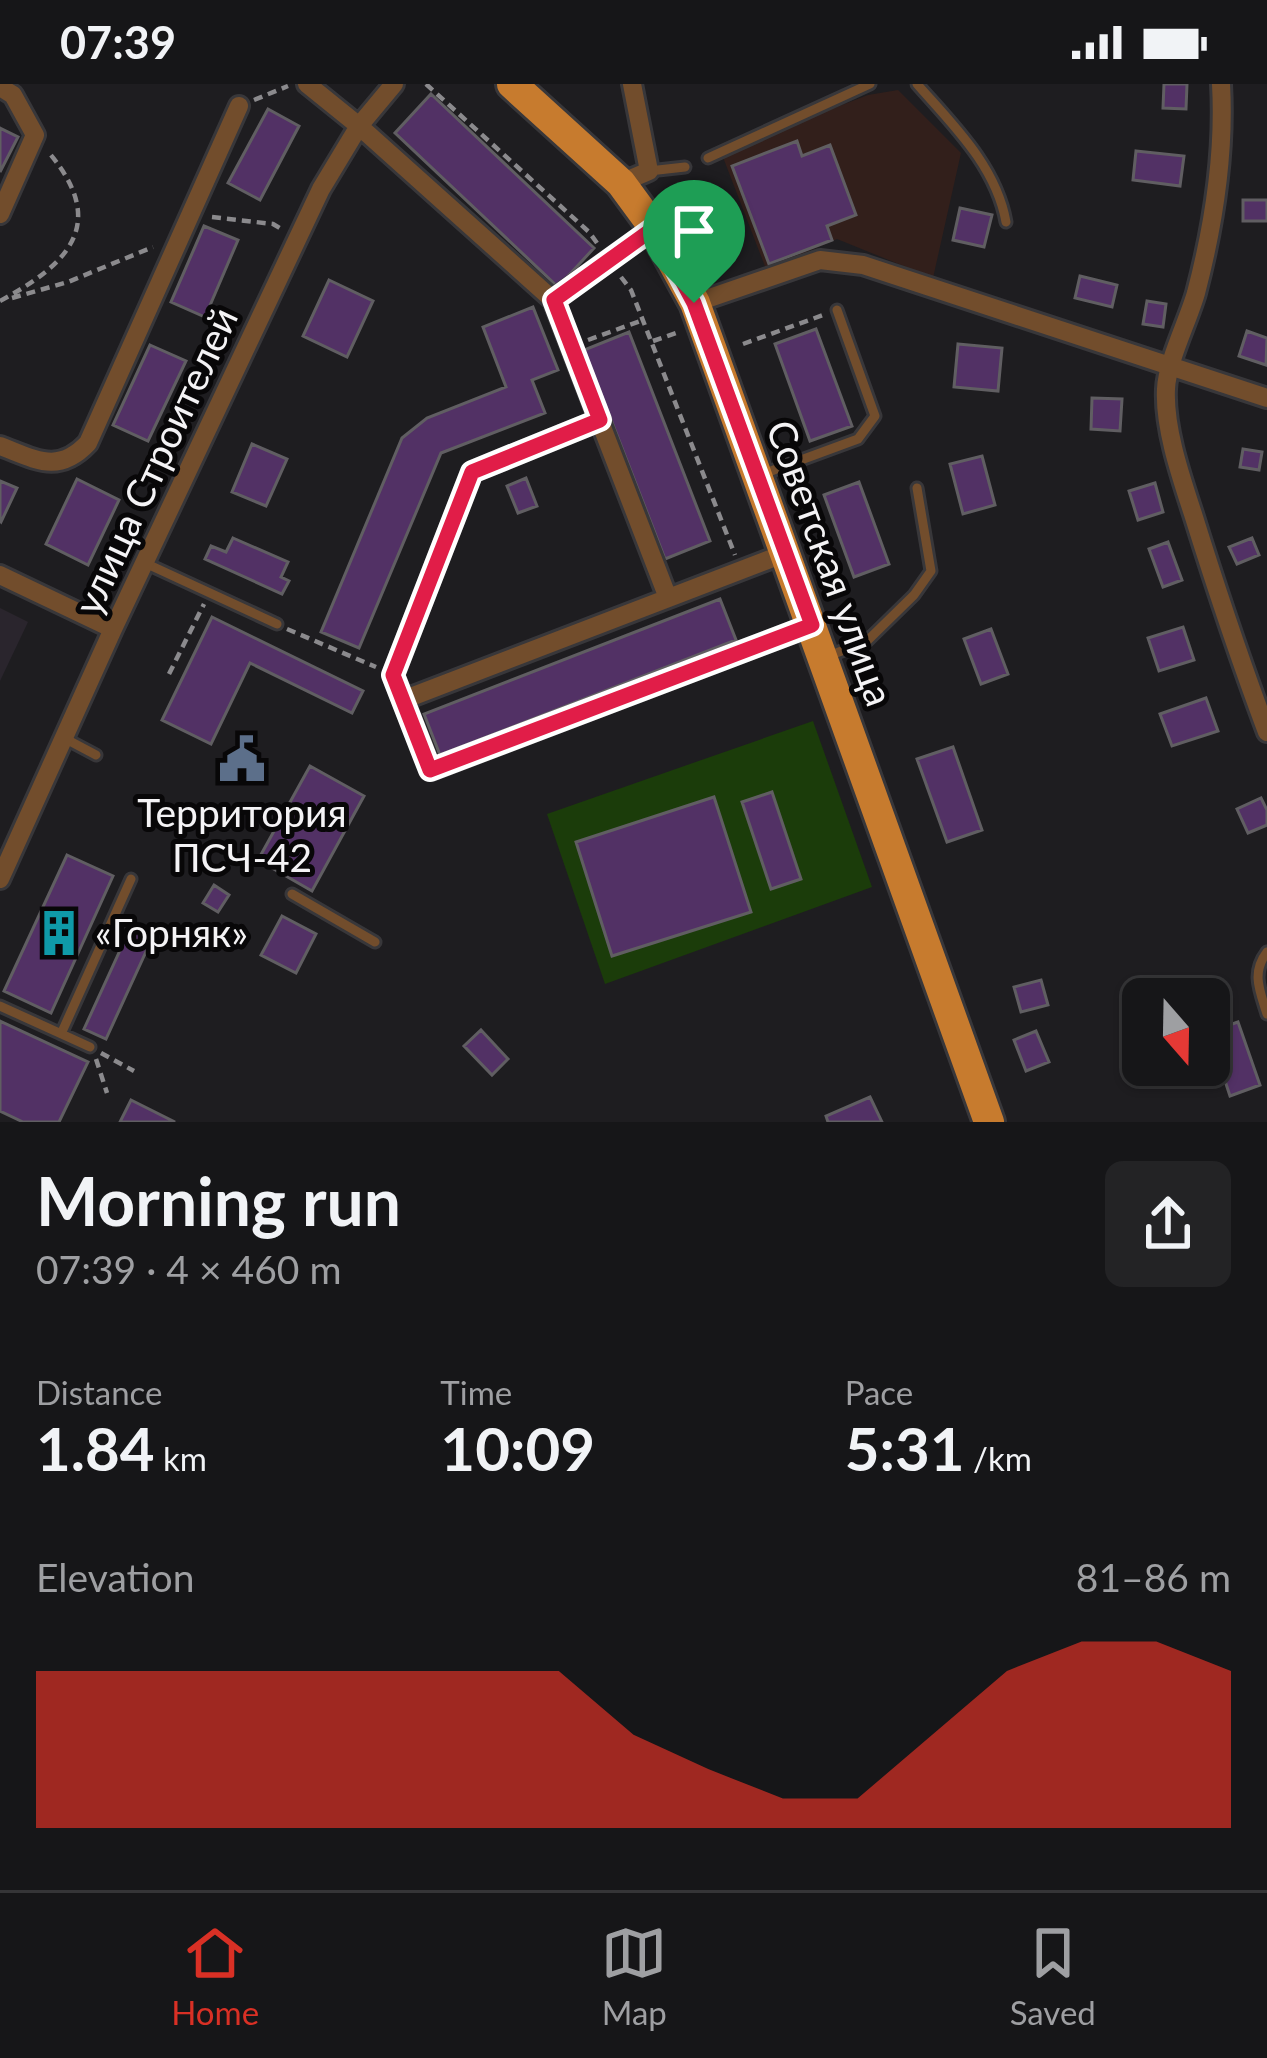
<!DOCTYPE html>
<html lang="en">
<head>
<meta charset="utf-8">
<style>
  :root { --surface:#161618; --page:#232325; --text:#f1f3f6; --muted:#9e9fa2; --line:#353537; --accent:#d93025 }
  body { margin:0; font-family:Lato,sans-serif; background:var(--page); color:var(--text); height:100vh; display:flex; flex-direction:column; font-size:45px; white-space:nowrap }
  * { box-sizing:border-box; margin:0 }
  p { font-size:39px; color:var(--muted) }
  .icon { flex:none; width:66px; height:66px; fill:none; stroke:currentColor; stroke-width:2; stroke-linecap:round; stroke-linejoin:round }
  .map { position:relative; height:1038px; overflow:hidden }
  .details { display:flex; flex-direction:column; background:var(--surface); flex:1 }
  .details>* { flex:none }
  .needle { width:78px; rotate:160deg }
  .tools { position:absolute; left:1122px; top:894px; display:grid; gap:24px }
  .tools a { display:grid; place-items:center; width:108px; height:108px; border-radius:18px; background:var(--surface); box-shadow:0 3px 9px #0004,0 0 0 3px var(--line); font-size:60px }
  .pin { position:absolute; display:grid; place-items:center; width:102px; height:102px; color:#fff; margin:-123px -51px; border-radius:50% 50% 50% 0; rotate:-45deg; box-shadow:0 0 12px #0007 }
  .pin .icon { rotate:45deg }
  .round { display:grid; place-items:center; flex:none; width:126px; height:126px; border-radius:18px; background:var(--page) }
  .summary { display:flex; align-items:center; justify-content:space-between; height:204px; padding:0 36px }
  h1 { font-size:66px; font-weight:700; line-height:90px }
  .metrics { display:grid; grid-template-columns:repeat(3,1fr); gap:18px; height:204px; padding:12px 36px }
  .metrics div { display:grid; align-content:center }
  .metrics b { font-size:60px; font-weight:700 }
  .metrics small { font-size:33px; font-weight:400 }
  .metrics p { font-size:33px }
  .chart { height:336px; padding:24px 36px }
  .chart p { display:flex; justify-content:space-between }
  .chart svg { width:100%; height:216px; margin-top:12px; fill:var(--accent); opacity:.7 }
  .status { display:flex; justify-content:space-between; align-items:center; height:84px; padding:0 60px; background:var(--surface); direction:ltr }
  .status svg { height:33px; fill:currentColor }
  .tabs { display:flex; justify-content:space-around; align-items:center; height:168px; border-top:3px solid var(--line); background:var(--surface); font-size:33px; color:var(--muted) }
  .tabs a { display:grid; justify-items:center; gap:6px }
  .tabs .active { color:var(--accent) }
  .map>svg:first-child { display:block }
  .commercial { fill:#321f1b }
  .built { fill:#2a252d }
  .grass { fill:#1b3c0a }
  .building { fill:#523165; stroke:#605e62; stroke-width:3 }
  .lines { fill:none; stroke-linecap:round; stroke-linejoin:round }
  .service-casing { stroke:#38373a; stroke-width:15 }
  .minor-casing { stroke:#38373a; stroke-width:24 }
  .primary-casing { stroke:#38373a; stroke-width:36 }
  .path { stroke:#8b8a8d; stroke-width:4.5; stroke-dasharray:9 6; stroke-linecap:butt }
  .service { stroke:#724d2c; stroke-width:9 }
  .minor { stroke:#724d2c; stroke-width:18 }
  .primary { stroke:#c77b2e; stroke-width:30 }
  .route-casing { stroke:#fff; stroke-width:24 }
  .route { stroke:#e11d48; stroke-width:15 }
  .labels { text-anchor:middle; stroke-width:10; stroke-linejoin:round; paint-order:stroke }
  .street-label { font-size:39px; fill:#f4f3f5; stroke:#080708 }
  .poi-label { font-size:39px; fill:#f4f3f5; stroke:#080708 }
</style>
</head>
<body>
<div class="status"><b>07:39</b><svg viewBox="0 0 49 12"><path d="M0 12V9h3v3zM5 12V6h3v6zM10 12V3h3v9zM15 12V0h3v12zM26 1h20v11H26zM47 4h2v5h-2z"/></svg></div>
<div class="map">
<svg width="1267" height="1038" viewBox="0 0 1267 1038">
  <rect width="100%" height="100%" fill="#1e1d20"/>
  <path class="commercial" d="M 898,6 L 961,69 L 933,194 L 837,155 L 766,185 L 721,68 L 868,11 Z"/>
  <path class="built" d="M 0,524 L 28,538 L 0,597 Z"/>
  <path class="grass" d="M 813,637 L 872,803 L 605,900 L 547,730 Z"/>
  <path class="building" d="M 1164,0 L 1187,0 L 1186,25 L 1163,24 Z
    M 431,10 L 594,164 L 558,203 L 395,49 Z
    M 268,25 L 299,42 L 260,116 L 228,99 Z
    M 0,44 L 18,53 L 0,88 Z
    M 797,57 L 802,72 L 830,61 L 856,131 L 827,142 L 832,156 L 769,180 L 732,82 Z
    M 1136,67 L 1184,72 L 1180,102 L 1133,96 Z
    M 1243,116 L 1267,116 L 1267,137 L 1243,137 Z
    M 960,124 L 992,131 L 984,163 L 953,156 Z
    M 204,142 L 238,156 L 205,233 L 171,218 Z
    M 1080,192 L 1117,201 L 1112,223 L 1075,214 Z
    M 329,196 L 373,217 L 347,273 L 303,252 Z
    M 1147,217 L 1166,220 L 1163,243 L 1143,240 Z
    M 533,223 L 558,286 L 532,296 L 545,329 L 441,369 L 359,564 L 321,548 L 402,354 L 427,334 L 506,303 L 483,243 Z
    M 816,245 L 852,342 L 810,357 L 775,260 Z
    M 1247,247 L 1267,254 L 1266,281 L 1239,272 Z
    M 629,248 L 710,457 L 665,475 L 584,266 Z
    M 958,260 L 1002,264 L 998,307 L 954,303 Z
    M 150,261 L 186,277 L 148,357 L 113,341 Z
    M 1092,314 L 1122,315 L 1120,347 L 1091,345 Z
    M 252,360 L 287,375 L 266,422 L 232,408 Z
    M 1243,365 L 1262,368 L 1259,386 L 1240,383 Z
    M 982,372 L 995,421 L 963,430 L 950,380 Z
    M 526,394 L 537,422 L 518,429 L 507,402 Z
    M 77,395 L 119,416 L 88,481 L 46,460 Z
    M 0,397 L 17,404 L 1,438 L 0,437 Z
    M 859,398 L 889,480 L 854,493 L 824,411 Z
    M 1155,399 L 1163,428 L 1138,436 L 1129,407 Z
    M 233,454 L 288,478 L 281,493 L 289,497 L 282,510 L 205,475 L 211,462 L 226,468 Z
    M 1252,454 L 1259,471 L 1237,480 L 1229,463 Z
    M 1168,458 L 1182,496 L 1163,503 L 1149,465 Z
    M 720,515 L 736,556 L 440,671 L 424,630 Z
    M 212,533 L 363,607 L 352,629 L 250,579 L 211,660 L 162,636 Z
    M 1183,543 L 1194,576 L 1159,587 L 1148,554 Z
    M 991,545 L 1008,590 L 981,600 L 964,555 Z
    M 1206,614 L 1218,647 L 1172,662 L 1160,630 Z
    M 953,663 L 982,746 L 947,758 L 917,675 Z
    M 310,682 L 364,712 L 312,807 L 258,776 Z
    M 772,708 L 801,795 L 771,805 L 742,718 Z
    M 714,713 L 751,828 L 612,872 L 576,758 Z
    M 1261,714 L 1267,726 L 1267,741 L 1248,749 L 1237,725 Z
    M 67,771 L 113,792 L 51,929 L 4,907 Z
    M 214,801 L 229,811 L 218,828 L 203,819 Z
    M 282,832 L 316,850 L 296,889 L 261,871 Z
    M 133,838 L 155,848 L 106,955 L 84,945 Z
    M 1041,896 L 1048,921 L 1021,928 L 1014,903 Z
    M 0,937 L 88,978 L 59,1038 L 23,1038 L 0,1027 Z
    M 1238,938 L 1260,1001 L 1230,1012 L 1209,948 Z
    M 481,946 L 508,975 L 492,991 L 464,962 Z
    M 1036,947 L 1049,978 L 1026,987 L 1014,956 Z
    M 870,1013 L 882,1038 L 828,1038 L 826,1032 Z
    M 131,1016 L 175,1038 L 120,1038 Z"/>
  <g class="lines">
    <defs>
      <path id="service" d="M 917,0 C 953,41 996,82 1006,138
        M 708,74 L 870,0
        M 649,87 L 685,83
        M 763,390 L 858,355 L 875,332 L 837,226
        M 145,479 L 277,540
        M 828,572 L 866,558 L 914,511 L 931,487 L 917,404
        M 64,654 L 96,671
        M 292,810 L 375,858
        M 1267,868 C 1251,889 1260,907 1267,930
        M 0,922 L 90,963
        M 61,950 L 131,795"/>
      <path id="minor" d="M 307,0 L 359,42 L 553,216 L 668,514
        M 1221,0 C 1225,71 1214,140 1196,209 C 1188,237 1167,278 1166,305 C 1164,344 1181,393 1193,430 C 1216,504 1240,576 1267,648
        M 0,3 L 13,11 L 35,51 L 0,130
        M 621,99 L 649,87 L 632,0
        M 553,216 L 654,144
        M 695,219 L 820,176 L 863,181 L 1267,314
        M 0,362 C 35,375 58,391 88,359 L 239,22
        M 786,469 L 403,616 L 431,686 L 812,541
        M 0,491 L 113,545
        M 403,616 L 393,591 L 472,388 L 600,336
        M 0,795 L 113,545 L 321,105 L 359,42 L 394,0"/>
      <path id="primary" d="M 512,0 L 621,99 L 654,144 L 695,219 L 989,1038"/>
    </defs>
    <use href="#service" class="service-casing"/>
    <use href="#minor" class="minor-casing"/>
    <use href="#primary" class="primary-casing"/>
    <path class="path" d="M 426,0 L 589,148 L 597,159
      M 254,16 L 288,2
      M 212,133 L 273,140 L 283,146
      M 621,193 L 631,206 L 735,471
      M 12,214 L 68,198 L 153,163
      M 0,217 C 67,181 109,141 50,70
      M 588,256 L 643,236
      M 653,257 L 676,249
      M 743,260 L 826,230
      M 287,545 L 376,583
      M 169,590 L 204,520
      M 101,969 L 134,987
      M 96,975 L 107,1009"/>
    <use href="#service" class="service"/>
    <use href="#minor" class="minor"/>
    <use href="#primary" class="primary"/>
  </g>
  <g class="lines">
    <defs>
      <path id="route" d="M 654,144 L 694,219 L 812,541 L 430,686 L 393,591 L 472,388 L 600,336 L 554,216 Z"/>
    </defs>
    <use href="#route" class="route-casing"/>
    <use href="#route" class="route"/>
  </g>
  <defs>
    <symbol id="civic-bare" viewBox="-9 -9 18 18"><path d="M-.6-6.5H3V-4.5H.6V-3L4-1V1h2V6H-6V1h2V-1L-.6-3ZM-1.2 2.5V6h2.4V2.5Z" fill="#5c6f8a" stroke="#080708" stroke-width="2.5" paint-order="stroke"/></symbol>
    <symbol id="building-bare" viewBox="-9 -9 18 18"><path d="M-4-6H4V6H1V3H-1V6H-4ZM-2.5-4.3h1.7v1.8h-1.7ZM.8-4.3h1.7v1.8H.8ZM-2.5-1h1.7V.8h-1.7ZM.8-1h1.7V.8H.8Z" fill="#0f9aa8" stroke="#080708" stroke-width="2.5" paint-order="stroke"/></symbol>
  </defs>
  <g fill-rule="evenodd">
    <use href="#civic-bare" x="209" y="642" width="66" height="66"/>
    <use href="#building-bare" x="26" y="816" width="66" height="66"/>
  </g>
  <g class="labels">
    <g class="street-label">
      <text transform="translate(156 377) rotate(-65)" y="14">улица Строителей</text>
      <text transform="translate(830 479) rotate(70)" y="14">Советская улица</text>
    </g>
    <g class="poi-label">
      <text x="242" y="743">Территория<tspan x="242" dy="45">ПСЧ-42</tspan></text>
      <text x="95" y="863" text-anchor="start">«Горняк»</text>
    </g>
  </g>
</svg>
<div class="tools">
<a><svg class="needle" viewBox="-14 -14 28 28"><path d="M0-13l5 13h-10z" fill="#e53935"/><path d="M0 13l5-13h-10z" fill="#9e9fa2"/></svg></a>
</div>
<div class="pin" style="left:694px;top:219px;background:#1e9e55"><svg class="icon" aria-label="arrive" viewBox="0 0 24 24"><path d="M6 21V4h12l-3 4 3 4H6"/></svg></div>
</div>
<section class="details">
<div class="summary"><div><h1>Morning run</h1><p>07:39 · 4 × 460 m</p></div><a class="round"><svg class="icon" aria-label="share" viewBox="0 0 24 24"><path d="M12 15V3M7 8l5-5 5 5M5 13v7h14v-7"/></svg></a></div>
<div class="metrics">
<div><p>Distance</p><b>1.84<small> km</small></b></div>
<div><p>Time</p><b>10:09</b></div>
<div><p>Pace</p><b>5:31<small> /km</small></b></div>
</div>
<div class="chart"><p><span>Elevation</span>81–86 m</p>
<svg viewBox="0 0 160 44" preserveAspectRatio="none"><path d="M0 44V12L10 12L20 12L30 12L40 12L50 12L60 12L70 12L80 25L90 32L100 38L110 38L120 25L130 12L140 6L150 6L160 12V44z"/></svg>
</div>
</section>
<nav class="tabs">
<a class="active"><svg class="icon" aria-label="home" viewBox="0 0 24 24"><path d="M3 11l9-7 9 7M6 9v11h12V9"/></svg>Home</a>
<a><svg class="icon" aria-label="map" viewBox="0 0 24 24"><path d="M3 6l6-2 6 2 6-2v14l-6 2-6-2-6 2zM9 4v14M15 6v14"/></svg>Map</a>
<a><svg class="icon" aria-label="saved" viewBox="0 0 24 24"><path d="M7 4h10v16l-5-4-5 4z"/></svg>Saved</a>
</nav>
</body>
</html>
